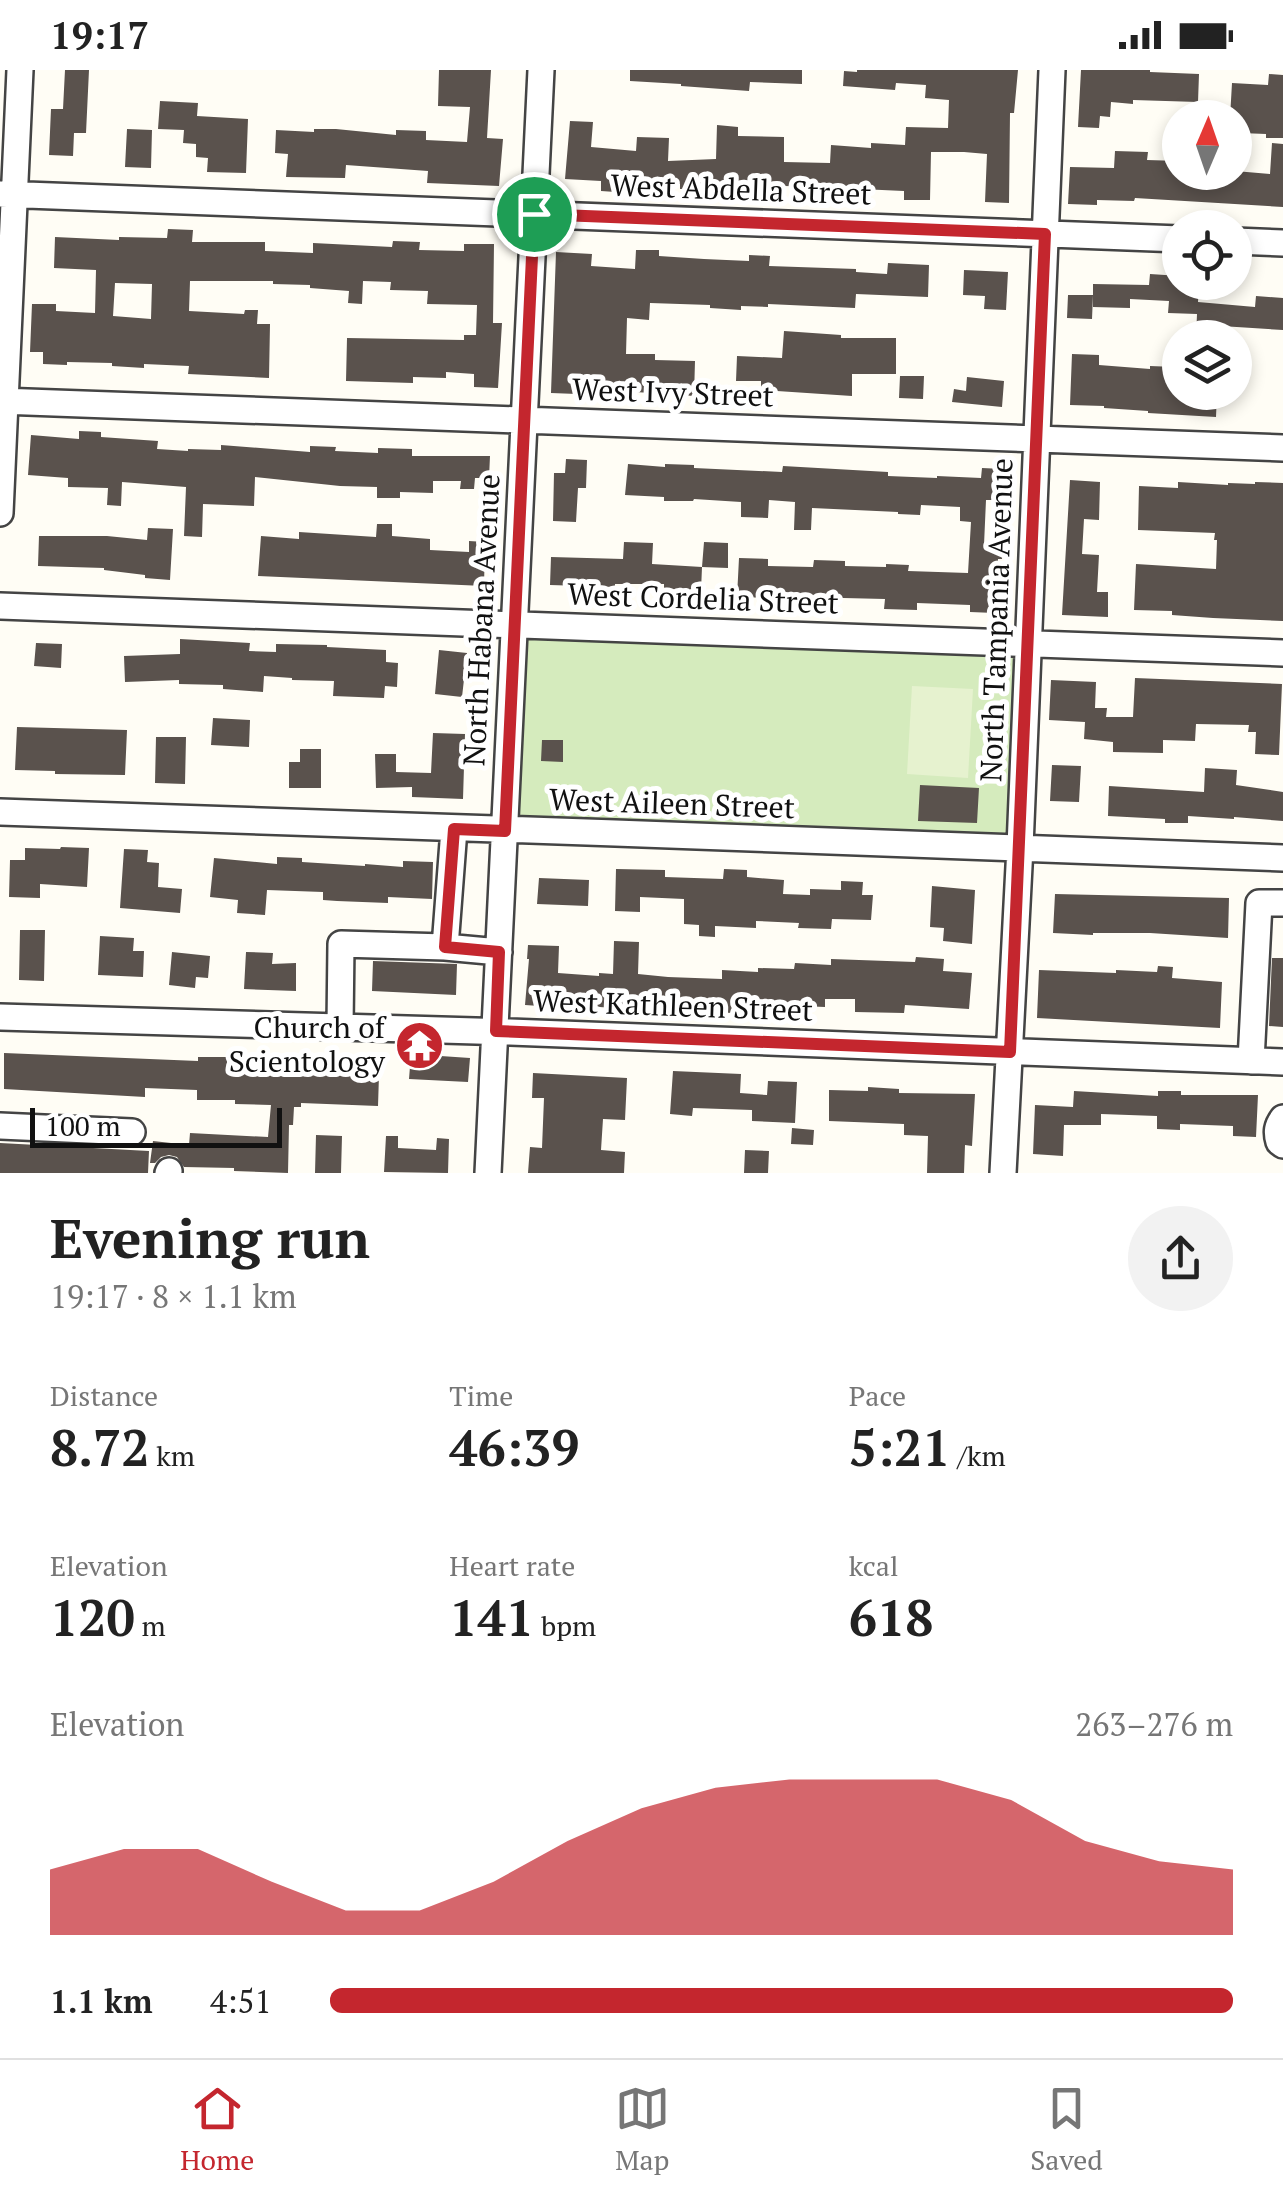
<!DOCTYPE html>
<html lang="en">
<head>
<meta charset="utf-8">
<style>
  :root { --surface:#fff; --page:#f2f2f2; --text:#222; --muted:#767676; --line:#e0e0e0; --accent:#c4262e }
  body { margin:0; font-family:"PT Serif",serif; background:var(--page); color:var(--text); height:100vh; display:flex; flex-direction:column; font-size:38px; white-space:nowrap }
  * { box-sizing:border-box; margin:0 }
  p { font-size:32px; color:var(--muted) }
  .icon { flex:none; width:55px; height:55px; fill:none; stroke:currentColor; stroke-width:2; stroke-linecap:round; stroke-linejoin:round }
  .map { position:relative; height:1103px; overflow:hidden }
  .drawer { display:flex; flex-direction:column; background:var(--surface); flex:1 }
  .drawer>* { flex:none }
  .needle { width:65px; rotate:2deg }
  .tools { position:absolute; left:1162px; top:30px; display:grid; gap:20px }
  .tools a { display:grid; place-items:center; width:90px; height:90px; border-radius:50%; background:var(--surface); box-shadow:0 5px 15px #0003; font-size:50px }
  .scale { position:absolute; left:30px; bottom:25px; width:252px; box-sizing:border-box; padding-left:10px; border:5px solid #111; border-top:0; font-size:28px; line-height:35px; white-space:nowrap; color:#111; -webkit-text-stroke:8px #fff; paint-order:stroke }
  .pin { position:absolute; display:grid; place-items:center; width:85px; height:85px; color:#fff; margin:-42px; border:5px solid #fff; border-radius:50%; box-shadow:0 2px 10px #0007 }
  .round { display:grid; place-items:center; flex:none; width:105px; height:105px; border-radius:52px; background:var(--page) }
  .head { display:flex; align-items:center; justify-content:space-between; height:170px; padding:0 50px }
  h1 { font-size:55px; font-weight:800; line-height:75px }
  .metrics { display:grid; grid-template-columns:repeat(3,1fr); gap:15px; height:170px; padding:10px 50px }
  .metrics div { display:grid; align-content:center }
  .metrics b { font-size:50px; font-weight:800 }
  .metrics small { font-size:28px; font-weight:400 }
  .metrics p { font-size:28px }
  .chart { height:280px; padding:20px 50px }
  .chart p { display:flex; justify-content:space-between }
  .chart svg { width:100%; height:180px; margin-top:10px; fill:var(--accent); opacity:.7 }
  ul { padding:0 50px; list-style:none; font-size:32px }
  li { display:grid; grid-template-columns:160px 120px 1fr; align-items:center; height:75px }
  li i { height:25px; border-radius:12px; background:var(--accent) }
  .status { display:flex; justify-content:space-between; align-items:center; height:70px; padding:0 50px; background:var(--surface); direction:ltr }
  .status svg { height:28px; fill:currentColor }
  .tab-bar { display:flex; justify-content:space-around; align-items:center; height:140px; border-top:2px solid var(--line); background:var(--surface); font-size:28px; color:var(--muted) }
  .tab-bar a { display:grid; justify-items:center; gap:5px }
  .tab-bar .selected { color:var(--accent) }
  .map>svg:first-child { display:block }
  .green { fill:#d5ebbd }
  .pitch { fill:#e6f2cf }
  .building { fill:#5a524d; fill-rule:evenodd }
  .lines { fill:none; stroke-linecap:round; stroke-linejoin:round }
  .minor-casing { stroke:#444; stroke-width:30 }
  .minor { stroke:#fff; stroke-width:25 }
  .route-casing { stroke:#fff; stroke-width:20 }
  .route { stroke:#c4262e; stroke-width:12 }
  .labels { text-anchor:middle; stroke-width:10; stroke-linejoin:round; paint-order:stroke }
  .street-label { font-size:30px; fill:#111; stroke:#fff }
  .poi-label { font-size:30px; fill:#111; stroke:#fff; text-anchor:end }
</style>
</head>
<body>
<div class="status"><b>19:17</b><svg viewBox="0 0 49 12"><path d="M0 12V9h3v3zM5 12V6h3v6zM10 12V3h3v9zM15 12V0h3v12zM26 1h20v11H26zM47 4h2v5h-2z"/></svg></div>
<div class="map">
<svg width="1283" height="1103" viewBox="0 0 1283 1103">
  <rect width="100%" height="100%" fill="#fffdf5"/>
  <path class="green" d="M 523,565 L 1018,586 L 1012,766 L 514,752 Z"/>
  <path class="pitch" d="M 912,616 L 973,619 L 968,708 L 907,704 Z"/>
  <path class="building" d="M 65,0 L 89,0 L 86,63 L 74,63 L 73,86 L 49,85 L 51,39 L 63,39 Z
    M 439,0 L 491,0 L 487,68 L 503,69 L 499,116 L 427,113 L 428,101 L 346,95 L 345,108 L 286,107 L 288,84 L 275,83 L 276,60 L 314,62 L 314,59 L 336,59 L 396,65 L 396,60 L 426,61 L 426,70 L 467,72 L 470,37 L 438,36 Z
    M 630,0 L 802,0 L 802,14 L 750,12 L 749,21 L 681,16 L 681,14 L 630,11 Z
    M 857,0 L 1018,0 L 1014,43 L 1010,43 L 1009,133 L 985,132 L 987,84 L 964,82 L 931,82 L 930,130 L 904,130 L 904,121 L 860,119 L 860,121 L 828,119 L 828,117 L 741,115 L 741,123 L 718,122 L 719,117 L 680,119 L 680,114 L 631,112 L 630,123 L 601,121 L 601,111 L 565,109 L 570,51 L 593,52 L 591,77 L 636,81 L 637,67 L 669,68 L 668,91 L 716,89 L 717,55 L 738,57 L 738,66 L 784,67 L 784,92 L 830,93 L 831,75 L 871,78 L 871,73 L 905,75 L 906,57 L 948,58 L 949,30 L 925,28 L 926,15 L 896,13 L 895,20 L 843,16 L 844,1 L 857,2 Z
    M 1081,0 L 1150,0 L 1150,2 L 1199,4 L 1198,32 L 1133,30 L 1133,34 L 1111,32 L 1110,47 L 1100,46 L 1099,58 L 1078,57 Z
    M 1269,4 L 1283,5 L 1283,68 L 1266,68 L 1266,64 L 1241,63 L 1241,50 L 1230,48 L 1232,13 L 1268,15 Z
    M 160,31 L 198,33 L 197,46 L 248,49 L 246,103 L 207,102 L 208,88 L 196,87 L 196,74 L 183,73 L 184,60 L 158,59 Z
    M 127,59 L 152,60 L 151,98 L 125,97 Z
    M 1272,73 L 1283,74 L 1283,137 L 1135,128 L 1134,131 L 1097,130 L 1097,135 L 1068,134 L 1070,97 L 1114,98 L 1115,81 L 1148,82 L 1147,90 L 1180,91 L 1180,102 L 1235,101 L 1270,104 Z
    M 168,159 L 193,160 L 192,172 L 265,172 L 265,181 L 313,183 L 313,173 L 392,177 L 393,171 L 420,172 L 419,180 L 464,181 L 464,174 L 494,174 L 493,253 L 502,253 L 498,318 L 474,317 L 474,304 L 446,302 L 446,308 L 413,307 L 413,313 L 346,311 L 347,268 L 464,270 L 464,265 L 476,265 L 477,235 L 427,234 L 428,221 L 390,220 L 391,212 L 363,211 L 362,234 L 348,233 L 349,221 L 310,218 L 310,215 L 273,214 L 273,211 L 190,211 L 189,241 L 244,244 L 245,240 L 258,240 L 257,254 L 270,254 L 269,308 L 188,304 L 189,296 L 144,294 L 144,298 L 112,296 L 112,293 L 67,292 L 67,295 L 43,294 L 43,282 L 30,282 L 32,234 L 56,234 L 56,241 L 95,243 L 96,200 L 54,198 L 55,167 L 119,170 L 119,167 L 167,168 ZM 115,213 L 152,214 L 151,249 L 113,246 Z
    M 636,180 L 659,180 L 659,186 L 704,189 L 749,191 L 749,185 L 770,186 L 769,196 L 856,199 L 856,202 L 887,204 L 888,193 L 929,195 L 928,227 L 856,224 L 855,238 L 768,234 L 768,237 L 741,236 L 741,240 L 710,238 L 710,235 L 650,233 L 649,250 L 627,248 L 626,284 L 655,284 L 655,290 L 695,291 L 694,326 L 577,318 L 577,324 L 551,323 L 556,182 L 592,184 L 591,196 L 635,199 Z
    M 964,200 L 1008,202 L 1006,240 L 984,239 L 985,226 L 963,225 Z
    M 1150,204 L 1180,206 L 1180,212 L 1199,212 L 1198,232 L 1255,237 L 1256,226 L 1283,228 L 1283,260 L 1221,256 L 1221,268 L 1196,268 L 1197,244 L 1168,243 L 1169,231 L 1130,229 L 1130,238 L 1093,237 L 1093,214 L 1149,215 Z
    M 1068,225 L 1093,225 L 1092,249 L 1067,248 Z
    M 784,261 L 841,265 L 841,268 L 896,268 L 896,304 L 852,304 L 852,326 L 761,320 L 761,311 L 736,311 L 737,286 L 782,288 Z
    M 1072,284 L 1099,285 L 1099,295 L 1150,299 L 1150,296 L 1175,297 L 1174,322 L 1217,322 L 1216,347 L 1148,343 L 1148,341 L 1104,338 L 1104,336 L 1070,335 Z
    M 900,306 L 924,306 L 923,329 L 899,328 Z
    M 967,307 L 1004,311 L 1002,337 L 952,332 L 954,319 L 966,321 Z
    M 79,361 L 101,362 L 101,367 L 158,371 L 157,379 L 188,381 L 188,379 L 221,380 L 221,375 L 310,382 L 310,376 L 336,377 L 335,381 L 378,383 L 378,378 L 412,379 L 412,386 L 490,386 L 489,408 L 475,408 L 474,419 L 460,419 L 461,411 L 433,411 L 433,423 L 400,422 L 400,428 L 377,428 L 377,417 L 340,416 L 255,407 L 254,436 L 203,434 L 202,467 L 184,466 L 186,417 L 122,412 L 121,436 L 107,435 L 108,418 L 68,417 L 68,408 L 28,405 L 31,365 L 79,369 Z
    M 566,389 L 587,390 L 586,418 L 578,418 L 576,452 L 553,451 L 554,403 L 565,403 Z
    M 628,394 L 665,397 L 665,394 L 694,395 L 694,398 L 782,402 L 783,396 L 888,402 L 888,406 L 937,408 L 937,406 L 981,408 L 982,398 L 1003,399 L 1002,430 L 986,430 L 984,475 L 1003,475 L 1002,489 L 998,489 L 995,543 L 970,542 L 970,535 L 917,533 L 917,540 L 884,539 L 885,529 L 802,527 L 802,534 L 779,534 L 779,528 L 737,527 L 739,488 L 768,489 L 768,496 L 813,497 L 814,490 L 845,491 L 845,496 L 886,497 L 886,494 L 909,495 L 908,501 L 968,503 L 971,452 L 960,451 L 960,437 L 921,435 L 920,445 L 898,444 L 898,442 L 812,438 L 811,460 L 794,460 L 795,432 L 769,430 L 768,448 L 741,447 L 741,432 L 694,429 L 693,431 L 664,431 L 664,427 L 625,425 Z
    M 1070,410 L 1100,412 L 1099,450 L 1084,449 L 1082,484 L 1099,485 L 1097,522 L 1108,522 L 1108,547 L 1062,545 Z
    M 1178,412 L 1228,415 L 1228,413 L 1255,414 L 1255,412 L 1283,413 L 1283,551 L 1213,548 L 1172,545 L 1172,541 L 1134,540 L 1136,494 L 1216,499 L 1217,470 L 1214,470 L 1215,463 L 1138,460 L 1139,416 L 1178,418 Z
    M 377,454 L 392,454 L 392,466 L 430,469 L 430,480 L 469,482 L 469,471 L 485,472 L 484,516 L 258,506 L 261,466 L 299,469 L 299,462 L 376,467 Z
    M 148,458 L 173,459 L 170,510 L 145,508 L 145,505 L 104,500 L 104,498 L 38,496 L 39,466 L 107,466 L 147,470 Z
    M 624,472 L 653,473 L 652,494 L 702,497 L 704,472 L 728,473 L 728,498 L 702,497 L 701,521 L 664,519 L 664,514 L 615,514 L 615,517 L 550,515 L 551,487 L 623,489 Z
    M 180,569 L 250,573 L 249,581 L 276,582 L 276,574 L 327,575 L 327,577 L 386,580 L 386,592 L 398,593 L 397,617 L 385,616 L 384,628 L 333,626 L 334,611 L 292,610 L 292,608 L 264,606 L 263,622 L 223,619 L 223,615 L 179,614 L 179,610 L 125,612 L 124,586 L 180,584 Z
    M 36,573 L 62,574 L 61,598 L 34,596 Z
    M 439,580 L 467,583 L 462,627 L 435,624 Z
    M 1135,608 L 1282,614 L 1279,685 L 1255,684 L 1256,662 L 1248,662 L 1249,655 L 1196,654 L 1195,671 L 1163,670 L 1163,683 L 1113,682 L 1113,672 L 1084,669 L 1085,652 L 1049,650 L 1051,610 L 1096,612 L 1095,638 L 1107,638 L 1106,647 L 1133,647 Z
    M 213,648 L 250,650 L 249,677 L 211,675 Z
    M 17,657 L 127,660 L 125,705 L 55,704 L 55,701 L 15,700 Z
    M 433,663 L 465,664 L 463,729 L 412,727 L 412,717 L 376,718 L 375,684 L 396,684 L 396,702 L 431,703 Z
    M 156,667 L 186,667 L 185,714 L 155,713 Z
    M 542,670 L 563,670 L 563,692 L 541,691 Z
    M 300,679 L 321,679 L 321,718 L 289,718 L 289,692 L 300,692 Z
    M 1052,695 L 1081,696 L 1079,732 L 1050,731 Z
    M 1205,698 L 1237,700 L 1236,715 L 1283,722 L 1283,751 L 1234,747 L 1234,749 L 1188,746 L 1188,753 L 1165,753 L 1165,749 L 1108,746 L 1109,716 L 1204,722 Z
    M 920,715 L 979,718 L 977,753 L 918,751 Z
    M 61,777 L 89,778 L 87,817 L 40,814 L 40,828 L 9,827 L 10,790 L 25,790 L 25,778 L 60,779 Z
    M 124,779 L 148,780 L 147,792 L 159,793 L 158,817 L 182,819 L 180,843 L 120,838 Z
    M 277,787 L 302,788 L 302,792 L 365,796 L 365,794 L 403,797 L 403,791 L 433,792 L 432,829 L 388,827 L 388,833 L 337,831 L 323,830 L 323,822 L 267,820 L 265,845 L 237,843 L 238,830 L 210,827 L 214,788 L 277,794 Z
    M 616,799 L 665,800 L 665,807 L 723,809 L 724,799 L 747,800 L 747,807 L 784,810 L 783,824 L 810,825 L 810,819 L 841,820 L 841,811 L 863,812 L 862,825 L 873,825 L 871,850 L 832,849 L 831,859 L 798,858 L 799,853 L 756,851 L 756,858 L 715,856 L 715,867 L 699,866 L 699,855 L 684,854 L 684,829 L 640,827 L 640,842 L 615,841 Z
    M 539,808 L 589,810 L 588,836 L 537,834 Z
    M 932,816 L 975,820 L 972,874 L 943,871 L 944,858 L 930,857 Z
    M 1055,824 L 1229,828 L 1228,868 L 1150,863 L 1093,863 L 1093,865 L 1053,863 Z
    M 20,860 L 45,860 L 44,911 L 19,910 Z
    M 100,866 L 134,868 L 133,881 L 144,881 L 143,907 L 98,905 Z
    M 614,871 L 639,872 L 638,904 L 668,907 L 722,909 L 722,900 L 758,902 L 758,898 L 794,899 L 795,893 L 831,895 L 831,889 L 915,892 L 916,887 L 944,889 L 943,901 L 972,903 L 969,939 L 905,935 L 904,943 L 855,942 L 855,929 L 825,929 L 825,937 L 750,934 L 750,944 L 680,940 L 680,936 L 630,934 L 629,939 L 555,934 L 554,937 L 525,935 L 529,889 L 527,889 L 528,875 L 559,876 L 558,903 L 599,906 L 599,903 L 613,904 Z
    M 172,882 L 210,886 L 208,908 L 196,907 L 195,918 L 169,915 Z
    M 246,882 L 273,883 L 272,894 L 296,893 L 296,921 L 244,919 Z
    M 1272,888 L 1283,888 L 1283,957 L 1269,956 Z
    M 373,891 L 457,894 L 456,925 L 372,921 Z
    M 1158,896 L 1173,897 L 1172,908 L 1222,912 L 1220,958 L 1037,948 L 1039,900 L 1116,903 L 1116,900 L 1157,902 Z
    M 4,983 L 198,991 L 198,987 L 227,987 L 227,995 L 273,997 L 274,986 L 303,987 L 303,999 L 330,1001 L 330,990 L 343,991 L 342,1004 L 379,1005 L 378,1036 L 301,1033 L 301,1037 L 294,1037 L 293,1055 L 289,1055 L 288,1103 L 234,1101 L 234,1098 L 184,1097 L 177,1087 L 169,1085 L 161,1087 L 155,1093 L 150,1093 L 153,1071 L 189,1075 L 190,1063 L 268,1067 L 271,1035 L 235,1034 L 235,1030 L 197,1030 L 197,1020 L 145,1018 L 145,1027 L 4,1019 Z
    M 411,984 L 470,988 L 468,1012 L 409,1009 Z
    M 673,1001 L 741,1004 L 740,1023 L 767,1025 L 768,1011 L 797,1012 L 795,1053 L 752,1051 L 752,1040 L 693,1038 L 692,1046 L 670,1044 Z
    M 533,1003 L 627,1008 L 625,1050 L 603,1049 L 601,1080 L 625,1082 L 624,1103 L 528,1103 L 530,1077 L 542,1078 L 544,1028 L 532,1028 Z
    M 868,1017 L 899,1019 L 899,1023 L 975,1024 L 972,1076 L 965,1075 L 964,1103 L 927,1103 L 928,1066 L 904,1065 L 904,1054 L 829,1051 L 829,1020 L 868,1021 Z
    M 1074,1021 L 1158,1026 L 1158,1021 L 1181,1021 L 1181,1025 L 1258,1025 L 1256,1067 L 1233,1066 L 1233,1056 L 1180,1054 L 1180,1060 L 1157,1059 L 1157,1046 L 1101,1044 L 1101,1055 L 1064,1055 L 1063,1086 L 1033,1084 L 1035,1035 L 1073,1037 Z
    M 792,1058 L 814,1060 L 813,1075 L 791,1074 Z
    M 316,1065 L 342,1066 L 341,1103 L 315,1103 Z
    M 386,1066 L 398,1066 L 398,1078 L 436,1080 L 437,1068 L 449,1069 L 448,1103 L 384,1102 Z
    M 0,1073 L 149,1081 L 148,1103 L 0,1103 Z
    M 745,1080 L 769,1081 L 768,1103 L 744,1103 Z"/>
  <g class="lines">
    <defs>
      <path id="minor" d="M 0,124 L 1180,169
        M 1235,171 L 1283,173
        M 0,331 L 1283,378
        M 0,443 L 20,0
        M 0,536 L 1283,583
        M 0,742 C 428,758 855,769 1283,788
        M 445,877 L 454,759
        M 0,947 L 510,962 L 1283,992
        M 340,957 L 341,874 L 445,877 L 499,882
        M 1251,991 L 1259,833 L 1283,833
        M 1283,1048 C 1277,1056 1276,1062 1279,1072 L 1283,1075
        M 0,1056 L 132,1062
        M 168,1103 L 169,1101
        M 488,1103 L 541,0
        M 1003,1103 L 1020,777 L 1052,0"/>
    </defs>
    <use href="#minor" class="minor-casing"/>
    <use href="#minor" class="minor"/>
  </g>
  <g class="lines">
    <defs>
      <path id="route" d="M 534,144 L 1045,164 L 1010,982 L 496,961 L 499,882 L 445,877 L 454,759 L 505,761 Z"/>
    </defs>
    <use href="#route" class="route-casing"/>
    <use href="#route" class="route"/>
  </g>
  <defs>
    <symbol id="temple-disc" viewBox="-11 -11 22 22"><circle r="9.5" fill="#c4262e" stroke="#fff"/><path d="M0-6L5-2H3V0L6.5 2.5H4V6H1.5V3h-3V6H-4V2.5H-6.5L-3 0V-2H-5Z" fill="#fff"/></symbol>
  </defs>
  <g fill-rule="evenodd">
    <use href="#temple-disc" x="392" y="948" width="55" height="55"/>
  </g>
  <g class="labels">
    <g class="street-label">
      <text transform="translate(741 120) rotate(2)" y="10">West Abdella Street</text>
      <text transform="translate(673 323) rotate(2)" y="10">West Ivy Street</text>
      <text transform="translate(703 529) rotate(2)" y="10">West Cordelia Street</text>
      <text transform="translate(482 550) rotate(-87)" y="10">North Habana Avenue</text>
      <text transform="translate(997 550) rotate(-88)" y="10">North Tampania Avenue</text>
      <text transform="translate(672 734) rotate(2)" y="10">West Aileen Street</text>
      <text transform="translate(673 936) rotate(2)" y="10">West Kathleen Street</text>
    </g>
    <g class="poi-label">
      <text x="385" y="968">Church of<tspan x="385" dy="34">Scientology</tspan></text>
    </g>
  </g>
</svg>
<div class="tools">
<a><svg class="needle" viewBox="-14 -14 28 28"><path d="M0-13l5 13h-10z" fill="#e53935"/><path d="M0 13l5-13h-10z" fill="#767676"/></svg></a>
<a><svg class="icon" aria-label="locate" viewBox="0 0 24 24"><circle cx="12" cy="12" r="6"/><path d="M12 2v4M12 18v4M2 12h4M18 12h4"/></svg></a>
<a><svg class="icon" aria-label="layers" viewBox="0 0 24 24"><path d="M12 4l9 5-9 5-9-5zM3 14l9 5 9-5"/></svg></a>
</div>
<div class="scale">100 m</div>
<div class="pin" style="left:534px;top:144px;background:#1e9e55"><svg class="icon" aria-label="arrive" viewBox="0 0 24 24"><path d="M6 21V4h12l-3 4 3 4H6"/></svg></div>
</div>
<section class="drawer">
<div class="head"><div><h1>Evening run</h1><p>19:17 · 8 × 1.1 km</p></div><a class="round"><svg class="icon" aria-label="share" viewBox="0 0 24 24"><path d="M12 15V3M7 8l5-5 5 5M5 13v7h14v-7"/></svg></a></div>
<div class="metrics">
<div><p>Distance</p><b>8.72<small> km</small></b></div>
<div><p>Time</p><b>46:39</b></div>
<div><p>Pace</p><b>5:21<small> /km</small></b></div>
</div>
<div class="metrics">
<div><p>Elevation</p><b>120<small> m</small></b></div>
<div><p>Heart rate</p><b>141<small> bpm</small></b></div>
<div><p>kcal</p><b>618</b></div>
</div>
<div class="chart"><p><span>Elevation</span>263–276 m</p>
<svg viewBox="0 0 160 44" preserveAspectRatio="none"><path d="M0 44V28L10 23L20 23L30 31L40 38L50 38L60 31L70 21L80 13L90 8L100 6L110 6L120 6L130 11L140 21L150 26L160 28V44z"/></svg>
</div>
<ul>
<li><b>1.1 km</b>4:51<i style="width:100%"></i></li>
</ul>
</section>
<nav class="tab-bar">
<a class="selected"><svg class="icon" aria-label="home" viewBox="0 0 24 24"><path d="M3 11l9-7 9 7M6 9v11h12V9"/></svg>Home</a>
<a><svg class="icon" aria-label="map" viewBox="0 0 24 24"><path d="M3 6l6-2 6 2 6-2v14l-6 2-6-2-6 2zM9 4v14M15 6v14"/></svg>Map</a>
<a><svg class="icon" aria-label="saved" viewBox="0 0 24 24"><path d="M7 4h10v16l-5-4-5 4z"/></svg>Saved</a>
</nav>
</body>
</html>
